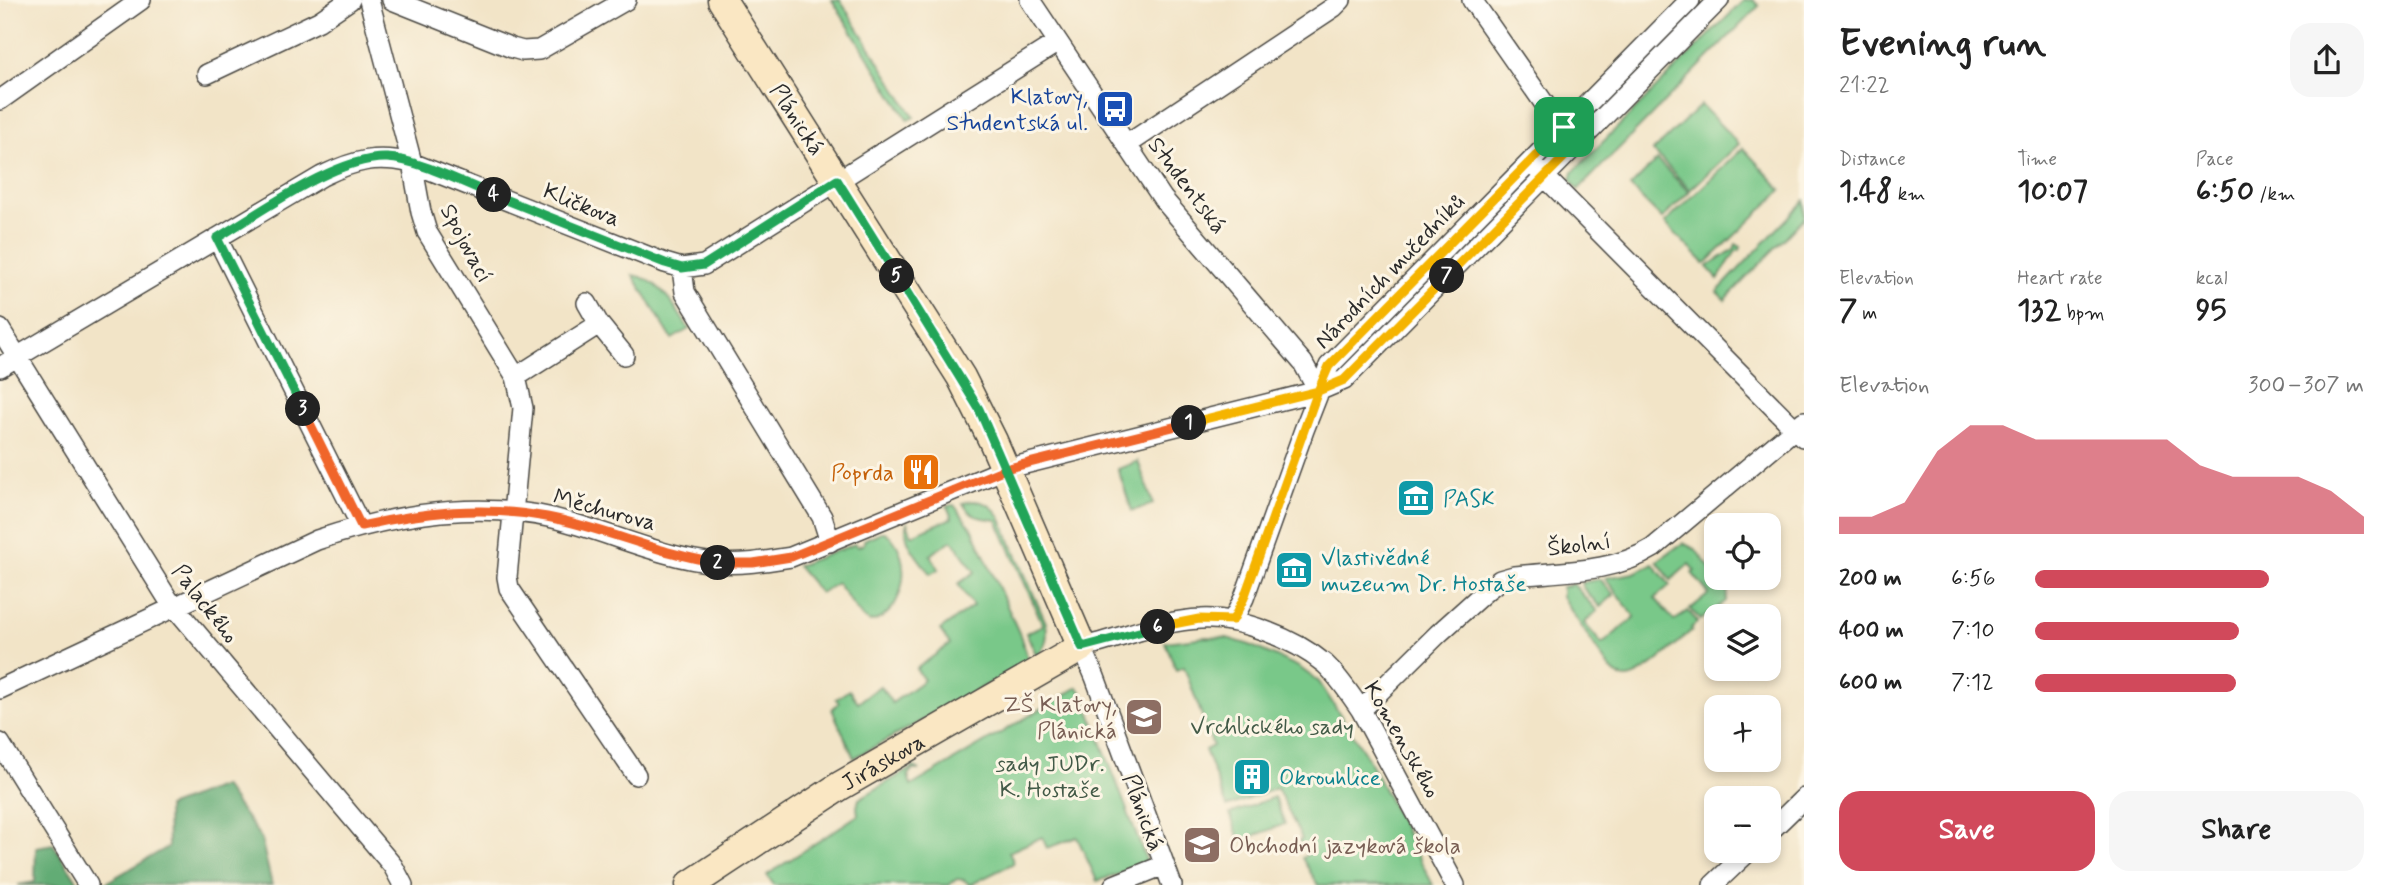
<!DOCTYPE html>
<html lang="en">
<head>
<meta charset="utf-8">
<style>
  :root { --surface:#fff; --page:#f6f6f6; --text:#222; --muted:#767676; --accent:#d1495b }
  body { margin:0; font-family:Mynerve,sans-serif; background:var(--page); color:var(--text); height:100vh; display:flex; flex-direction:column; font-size:26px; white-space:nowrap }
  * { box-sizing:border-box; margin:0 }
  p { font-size:23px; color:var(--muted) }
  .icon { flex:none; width:38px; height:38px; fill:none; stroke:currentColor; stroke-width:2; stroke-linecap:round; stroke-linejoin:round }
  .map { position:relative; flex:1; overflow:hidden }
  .drawer { display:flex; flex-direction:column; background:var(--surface); width:595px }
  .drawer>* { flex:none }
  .fabs { position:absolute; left:1704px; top:513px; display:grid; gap:14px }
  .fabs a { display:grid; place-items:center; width:77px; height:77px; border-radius:14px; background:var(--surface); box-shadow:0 4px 10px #0003; font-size:35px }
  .pin { position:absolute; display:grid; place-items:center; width:60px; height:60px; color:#fff; margin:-30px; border-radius:14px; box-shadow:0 4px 10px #0006 }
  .km { position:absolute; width:35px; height:35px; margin:-18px; border-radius:50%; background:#222; color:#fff; font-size:19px; line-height:35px; text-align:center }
  .round { display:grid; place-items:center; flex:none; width:74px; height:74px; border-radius:21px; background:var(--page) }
  .head { display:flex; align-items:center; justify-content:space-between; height:119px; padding:0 35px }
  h1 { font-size:38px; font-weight:700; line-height:52px }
  .figures { display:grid; grid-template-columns:repeat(3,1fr); gap:10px; height:119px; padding:7px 35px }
  .figures div { display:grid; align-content:center }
  .figures b { font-size:30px; font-weight:700 }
  .figures small { font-size:19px; font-weight:400 }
  .figures p { font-size:19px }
  .chart { height:196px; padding:14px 35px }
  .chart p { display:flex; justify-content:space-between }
  .chart svg { width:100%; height:126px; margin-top:7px; fill:var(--accent); opacity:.7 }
  .action { display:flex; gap:14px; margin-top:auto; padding:14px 35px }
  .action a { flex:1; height:80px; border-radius:21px; background:var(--accent); color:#fff; font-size:28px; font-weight:700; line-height:80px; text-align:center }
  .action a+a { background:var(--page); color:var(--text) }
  ul { padding:0 35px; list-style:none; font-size:23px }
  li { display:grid; grid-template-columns:112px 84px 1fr; align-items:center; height:52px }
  li i { height:18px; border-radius:9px; background:var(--accent) }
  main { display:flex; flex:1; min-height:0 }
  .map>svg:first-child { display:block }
  .green { fill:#79c889; stroke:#527a5a; stroke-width:2 }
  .forest { fill:#62ac75; stroke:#466c50; stroke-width:2 }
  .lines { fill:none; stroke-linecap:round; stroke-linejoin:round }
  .street-casing { stroke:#494742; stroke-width:22 }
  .secondary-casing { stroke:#494742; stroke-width:31 }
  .street { stroke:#fff; stroke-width:19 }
  .secondary { stroke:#fae7c3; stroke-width:28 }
  .split-1-casing { stroke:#fff; stroke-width:14 }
  .split-2-casing { stroke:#fff; stroke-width:14 }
  .split-3-casing { stroke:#fff; stroke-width:14 }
  .split-4-casing { stroke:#fff; stroke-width:14 }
  .split-5-casing { stroke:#fff; stroke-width:14 }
  .split-6-casing { stroke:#fff; stroke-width:14 }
  .split-7-casing { stroke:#fff; stroke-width:14 }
  .split-8-casing { stroke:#fff; stroke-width:14 }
  .split-1 { stroke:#f5b400; stroke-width:9 }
  .split-2 { stroke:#f0652b; stroke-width:9 }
  .split-3 { stroke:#f0652b; stroke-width:9 }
  .split-4 { stroke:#22a559; stroke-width:9 }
  .split-5 { stroke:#22a559; stroke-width:9 }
  .split-6 { stroke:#22a559; stroke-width:9 }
  .split-7 { stroke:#f5b400; stroke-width:9 }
  .split-8 { stroke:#f5b400; stroke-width:9 }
  .labels { text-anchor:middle; stroke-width:6; stroke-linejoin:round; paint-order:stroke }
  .transit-label { font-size:23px; fill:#164399; stroke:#fcf5e5; text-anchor:end }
  .street-label { font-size:23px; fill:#2b2b2b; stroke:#fcf5e5 }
  .food-label { font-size:23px; fill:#c56008; stroke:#fcf5e5; text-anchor:end }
  .culture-label { font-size:23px; fill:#0d838f; stroke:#fcf5e5; text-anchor:start }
  .education-label { font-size:23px; fill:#785e54; stroke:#fcf5e5; text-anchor:end }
  .park-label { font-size:23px; fill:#425a47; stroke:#fcf5e5 }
</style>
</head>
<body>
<main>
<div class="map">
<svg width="1804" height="885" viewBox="0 0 1804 885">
  <rect width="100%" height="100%" fill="#fcf5e5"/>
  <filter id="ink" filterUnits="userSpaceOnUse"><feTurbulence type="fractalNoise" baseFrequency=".0143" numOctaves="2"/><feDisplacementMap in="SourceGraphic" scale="14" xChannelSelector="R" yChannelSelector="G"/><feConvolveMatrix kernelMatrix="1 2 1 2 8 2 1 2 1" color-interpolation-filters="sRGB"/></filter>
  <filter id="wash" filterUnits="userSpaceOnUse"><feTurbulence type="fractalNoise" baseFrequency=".00686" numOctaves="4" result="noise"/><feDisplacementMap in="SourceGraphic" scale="28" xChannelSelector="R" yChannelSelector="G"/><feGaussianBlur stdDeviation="1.57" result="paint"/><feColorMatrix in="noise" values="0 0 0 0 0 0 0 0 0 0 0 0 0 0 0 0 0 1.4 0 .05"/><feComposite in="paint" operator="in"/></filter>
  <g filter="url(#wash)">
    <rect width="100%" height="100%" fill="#f2e4c7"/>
    <path class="green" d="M 832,0 L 840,0 L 914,117 L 908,120 Z
      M 1744,0 L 1753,0 L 1759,6 L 1578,190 L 1571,180 L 1573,172 Z
      M 1701,105 L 1739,144 L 1690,190 L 1653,151 Z
      M 1743,148 L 1782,190 L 1705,264 L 1665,223 Z
      M 1657,160 L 1689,192 L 1662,219 L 1630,187 Z
      M 1523,182 L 1526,185 L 1339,373 L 1338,372 Z
      M 1804,201 L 1804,218 L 1725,300 L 1717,292 Z
      M 1736,244 L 1741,247 L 1740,250 L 1736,251 L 1718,279 L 1707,267 L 1734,249 Z
      M 633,275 C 661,279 675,308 689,329 L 672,339 Z
      M 1138,461 L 1153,504 L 1132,511 L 1118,469 Z
      M 972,501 C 985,501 993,506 1000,517 L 1046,623 C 1048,636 1047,646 1037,656 L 1026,633 L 1043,625 L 997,520 C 981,517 972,520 963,503 Z
      M 954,505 L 973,530 L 1020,635 L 1029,662 L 854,758 L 832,709 L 839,703 L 836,699 L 849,690 L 858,702 L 880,686 L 892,703 L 924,680 L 916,669 L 950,644 L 940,630 L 973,606 L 958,584 L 975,572 L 952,540 L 930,555 L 939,569 L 930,574 C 920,559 901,542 907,523 L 912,535 L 952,518 L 947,506 Z
      M 881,532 L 885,532 C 915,552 907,615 870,622 L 862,617 L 837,583 L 820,593 L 797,566 L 855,544 L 857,547 L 864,544 L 864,540 Z
      M 1683,543 L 1695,549 L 1728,591 L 1726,601 L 1701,620 L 1690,609 L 1709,594 L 1692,573 L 1695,571 L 1689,564 L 1671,580 L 1657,561 Z
      M 1653,564 L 1670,585 L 1655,598 L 1674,621 L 1688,611 L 1698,622 L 1691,628 L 1692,630 C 1678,642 1642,680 1624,678 C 1617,677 1612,671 1607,665 L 1562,597 L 1562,587 L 1573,584 L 1597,611 L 1584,623 L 1602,644 L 1635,617 L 1605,578 L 1634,573 Z
      M 1600,579 L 1614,595 L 1600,607 L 1583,588 L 1581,583 Z
      M 1206,637 L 1227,638 L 1250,645 L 1299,667 L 1319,682 L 1365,753 L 1433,885 L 1318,885 L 1302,858 L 1308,854 L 1299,841 L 1302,839 L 1277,788 L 1227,807 L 1205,750 L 1213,746 L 1184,667 L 1176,670 L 1165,642 Z
      M 1078,687 L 1084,697 L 1148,865 L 1097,881 L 1077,837 L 1047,848 L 1042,837 L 1009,852 L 1014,863 L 970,885 L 964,880 L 957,879 L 949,885 L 774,885 L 767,875 L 858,815 L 857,807 L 859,799 L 914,767 L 920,770 L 912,770 L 908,775 L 911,786 Z
      M 1274,797 L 1285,824 L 1240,841 L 1230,814 Z"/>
    <path class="forest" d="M 223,786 L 261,838 L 272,885 L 102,885 L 168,847 L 167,807 Z
      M 53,844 L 80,885 L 18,885 L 35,882 L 36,847 Z"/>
  </g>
  <g filter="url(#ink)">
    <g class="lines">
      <defs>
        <path id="street" d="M 369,0 L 412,163 L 421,212 L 427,232 L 516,377 L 523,408 L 507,577 L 509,588 L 636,775
          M 392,0 L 512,48 L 523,51 L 539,50 L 626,0
          M 1030,0 L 1163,199 L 1303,363 L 1318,391
          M 1472,0 L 1553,116 L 1573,137
          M 207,74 L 319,21 L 350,0
          M 0,100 L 141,0
          M 1128,144 L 1334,7 L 1341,0
          M 1536,168 L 1803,437
          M 217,238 L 361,526
          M 682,268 L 685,292 L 822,517 L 830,542
          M 587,303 L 599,324 L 624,355
          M 0,329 L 168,599 L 393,866 L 403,885
          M 0,367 L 322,176 C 355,160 376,155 412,163 L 665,263 L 682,268 L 704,265 L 1058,42
          M 516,377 L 599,324
          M 1233,620 L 1244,598 L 1304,430 L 1329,366 L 1690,0
          M 0,689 L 317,540 C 391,515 470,501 548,517 C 604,529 659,558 717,563 C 742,565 766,561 791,557 L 1005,469 L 1318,391 L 1344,380 L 1719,0
          M 1361,710 L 1438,634 L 1487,590 L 1500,580 L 1514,576 C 1560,571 1613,573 1653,548 L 1804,421
          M 0,743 L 88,885
          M 1769,832 L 1804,798
          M 1114,885 L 1164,865
          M 1172,885 L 1095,677 L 1082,647 C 1121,639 1161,620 1201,619 C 1240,617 1295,639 1325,664 C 1339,677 1350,694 1361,710 L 1455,885
          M 1713,885 L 1750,850"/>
        <g id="secondary">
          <path id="s1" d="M 690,885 L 840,786 L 1082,647 L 993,441 L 961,377 L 722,0"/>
        </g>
      </defs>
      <use href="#street" class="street-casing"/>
      <use href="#secondary" class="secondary-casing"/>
      <use href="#street" class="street"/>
      <use href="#secondary" class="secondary"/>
    </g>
  </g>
  <g class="lines" filter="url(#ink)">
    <defs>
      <path id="split-1" d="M 1189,423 L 1318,391 L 1329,366 L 1564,127"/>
      <path id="split-2" d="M 718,563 L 753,563 L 791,557 L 1005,469 L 1189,423"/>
      <path id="split-3" d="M 303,409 L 361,526 C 422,512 484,505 547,517 C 605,528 659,554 718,563"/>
      <path id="split-4" d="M 303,409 L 217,238 C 261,212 337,156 387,158 C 417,159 465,184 494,195"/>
      <path id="split-5" d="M 494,195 L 665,263 L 682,268 L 704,265 L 837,180 L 897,276"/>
      <path id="split-6" d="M 897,276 L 979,409 L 1082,647 L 1158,627"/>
      <path id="split-7" d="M 1158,627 L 1199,619 L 1233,620 L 1244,598 L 1318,391 L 1344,380 L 1447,276"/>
      <path id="split-8" d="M 1447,276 L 1579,142 L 1564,127"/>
    </defs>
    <use href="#split-1" class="split-1-casing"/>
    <use href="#split-2" class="split-2-casing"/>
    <use href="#split-3" class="split-3-casing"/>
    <use href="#split-4" class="split-4-casing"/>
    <use href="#split-5" class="split-5-casing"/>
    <use href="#split-6" class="split-6-casing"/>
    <use href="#split-7" class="split-7-casing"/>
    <use href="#split-8" class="split-8-casing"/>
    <use href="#split-1" class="split-1"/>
    <use href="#split-2" class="split-2"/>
    <use href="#split-3" class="split-3"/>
    <use href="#split-4" class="split-4"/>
    <use href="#split-5" class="split-5"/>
    <use href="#split-6" class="split-6"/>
    <use href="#split-7" class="split-7"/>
    <use href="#split-8" class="split-8"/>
  </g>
  <defs>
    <symbol id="bus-square" viewBox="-11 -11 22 22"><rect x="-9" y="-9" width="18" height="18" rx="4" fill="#1a4fb4" stroke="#fcf5e5"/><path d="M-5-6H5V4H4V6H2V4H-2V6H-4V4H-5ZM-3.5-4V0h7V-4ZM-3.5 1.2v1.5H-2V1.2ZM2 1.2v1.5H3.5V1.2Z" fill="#fff"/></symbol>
    <symbol id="restaurant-square" viewBox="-11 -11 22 22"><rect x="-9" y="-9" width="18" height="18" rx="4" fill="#e8710a" stroke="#fcf5e5"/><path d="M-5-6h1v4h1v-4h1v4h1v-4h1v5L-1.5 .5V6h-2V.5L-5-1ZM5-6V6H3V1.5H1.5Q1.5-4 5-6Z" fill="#fff"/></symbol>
    <symbol id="museum-square" viewBox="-11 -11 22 22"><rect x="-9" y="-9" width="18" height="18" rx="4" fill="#0f9aa8" stroke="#fcf5e5"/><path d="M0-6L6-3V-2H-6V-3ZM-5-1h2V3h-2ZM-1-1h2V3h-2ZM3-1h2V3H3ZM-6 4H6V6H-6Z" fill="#fff"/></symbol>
    <symbol id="school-square" viewBox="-11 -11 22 22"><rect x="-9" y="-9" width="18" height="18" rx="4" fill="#8d6e63" stroke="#fcf5e5"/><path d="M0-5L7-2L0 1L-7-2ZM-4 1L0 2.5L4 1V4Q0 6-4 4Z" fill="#fff"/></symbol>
    <symbol id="building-square" viewBox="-11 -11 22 22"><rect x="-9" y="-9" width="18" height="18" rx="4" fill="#0f9aa8" stroke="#fcf5e5"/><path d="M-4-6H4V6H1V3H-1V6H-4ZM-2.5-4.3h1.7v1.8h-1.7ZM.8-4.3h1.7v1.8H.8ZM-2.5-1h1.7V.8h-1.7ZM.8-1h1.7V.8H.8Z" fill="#fff"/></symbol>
    <symbol id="university-square" viewBox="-11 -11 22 22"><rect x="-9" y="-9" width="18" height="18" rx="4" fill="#8d6e63" stroke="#fcf5e5"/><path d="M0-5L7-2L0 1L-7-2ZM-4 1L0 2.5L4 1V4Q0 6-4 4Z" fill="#fff"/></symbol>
  </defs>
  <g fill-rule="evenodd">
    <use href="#bus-square" x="1093" y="87" width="44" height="44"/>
    <use href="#restaurant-square" x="899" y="450" width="44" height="44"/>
    <use href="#museum-square" x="1394" y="476" width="44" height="44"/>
    <use href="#museum-square" x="1272" y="548" width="44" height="44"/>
    <use href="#school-square" x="1122" y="695" width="44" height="44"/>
    <use href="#building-square" x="1230" y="755" width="44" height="44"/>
    <use href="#university-square" x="1180" y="823" width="44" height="44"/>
  </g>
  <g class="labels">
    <g class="transit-label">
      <text x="1088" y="104">Klatovy,<tspan x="1088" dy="26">Studentská ul.</tspan></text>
    </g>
    <g class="street-label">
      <text transform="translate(798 119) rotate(57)" y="8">Plánická</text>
      <text transform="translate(1188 185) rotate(53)" y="8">Studentská</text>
      <text transform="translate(582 204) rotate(22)" y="8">Kličkova</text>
      <text transform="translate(467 243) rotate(62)" y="8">Spojovací</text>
      <text transform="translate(1389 271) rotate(-46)" y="8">Národních mučedníků</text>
      <text transform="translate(605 509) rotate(15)" y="8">Měchurova</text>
      <text transform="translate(1579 544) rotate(-7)" y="8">Školní</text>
      <text transform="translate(206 603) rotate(52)" y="8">Palackého</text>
      <text transform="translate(1403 739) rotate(60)" y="8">Komenského</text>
      <text dy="8" stroke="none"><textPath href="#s1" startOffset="229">Jiráskova</textPath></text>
      <text transform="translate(1144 812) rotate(70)" y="8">Plánická</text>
    </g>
    <g class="food-label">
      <text x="894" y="480">Poprda</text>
    </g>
    <g class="culture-label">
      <text x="1443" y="506">PASK</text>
      <text x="1321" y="565">Vlastivědné<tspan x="1321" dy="26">muzeum Dr. Hostaše</tspan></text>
      <text x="1279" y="785">Okrouhlice</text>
    </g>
    <g class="education-label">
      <text x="1117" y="712">ZŠ Klatovy,<tspan x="1117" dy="26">Plánická</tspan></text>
      <text x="1229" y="853" text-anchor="start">Obchodní jazyková škola</text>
    </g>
    <g class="park-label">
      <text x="1272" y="734">Vrchlického sady</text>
      <text x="1050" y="771">sady JUDr.<tspan x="1050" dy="26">K. Hostaše</tspan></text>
    </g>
  </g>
</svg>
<div class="fabs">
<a><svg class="icon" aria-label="locate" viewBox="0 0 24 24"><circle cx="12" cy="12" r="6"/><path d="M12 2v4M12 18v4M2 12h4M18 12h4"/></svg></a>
<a><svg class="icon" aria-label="layers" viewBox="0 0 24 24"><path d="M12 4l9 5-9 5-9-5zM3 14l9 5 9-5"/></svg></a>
<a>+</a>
<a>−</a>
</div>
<div class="pin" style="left:1564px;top:127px;background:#1e9e55"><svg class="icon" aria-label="arrive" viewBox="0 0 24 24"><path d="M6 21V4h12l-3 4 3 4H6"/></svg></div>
<b class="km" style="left:1189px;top:423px">1</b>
<b class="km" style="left:718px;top:563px">2</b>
<b class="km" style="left:303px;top:409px">3</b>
<b class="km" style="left:494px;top:195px">4</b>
<b class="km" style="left:897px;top:276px">5</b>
<b class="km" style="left:1158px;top:627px">6</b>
<b class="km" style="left:1447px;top:276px">7</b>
</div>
<section class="drawer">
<div class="head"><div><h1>Evening run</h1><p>21:22</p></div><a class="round"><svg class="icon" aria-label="share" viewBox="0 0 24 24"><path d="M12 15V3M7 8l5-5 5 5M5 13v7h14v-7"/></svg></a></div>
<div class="figures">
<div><p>Distance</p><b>1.48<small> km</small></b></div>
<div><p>Time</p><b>10:07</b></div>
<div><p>Pace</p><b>6:50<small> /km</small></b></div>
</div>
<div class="figures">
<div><p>Elevation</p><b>7<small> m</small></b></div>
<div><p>Heart rate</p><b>132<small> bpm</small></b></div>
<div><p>kcal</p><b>95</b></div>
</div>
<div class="chart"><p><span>Elevation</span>300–307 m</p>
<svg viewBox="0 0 160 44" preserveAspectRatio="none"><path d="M0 44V38L10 38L20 33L30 15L40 6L50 6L60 11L70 11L80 11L90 11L100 11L110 20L120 24L130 24L140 24L150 29L160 38V44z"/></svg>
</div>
<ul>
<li><b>200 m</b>6:56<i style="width:71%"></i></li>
<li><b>400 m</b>7:10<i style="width:62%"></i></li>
<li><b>600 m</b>7:12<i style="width:61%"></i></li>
</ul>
<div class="action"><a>Save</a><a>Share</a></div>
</section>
</main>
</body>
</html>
